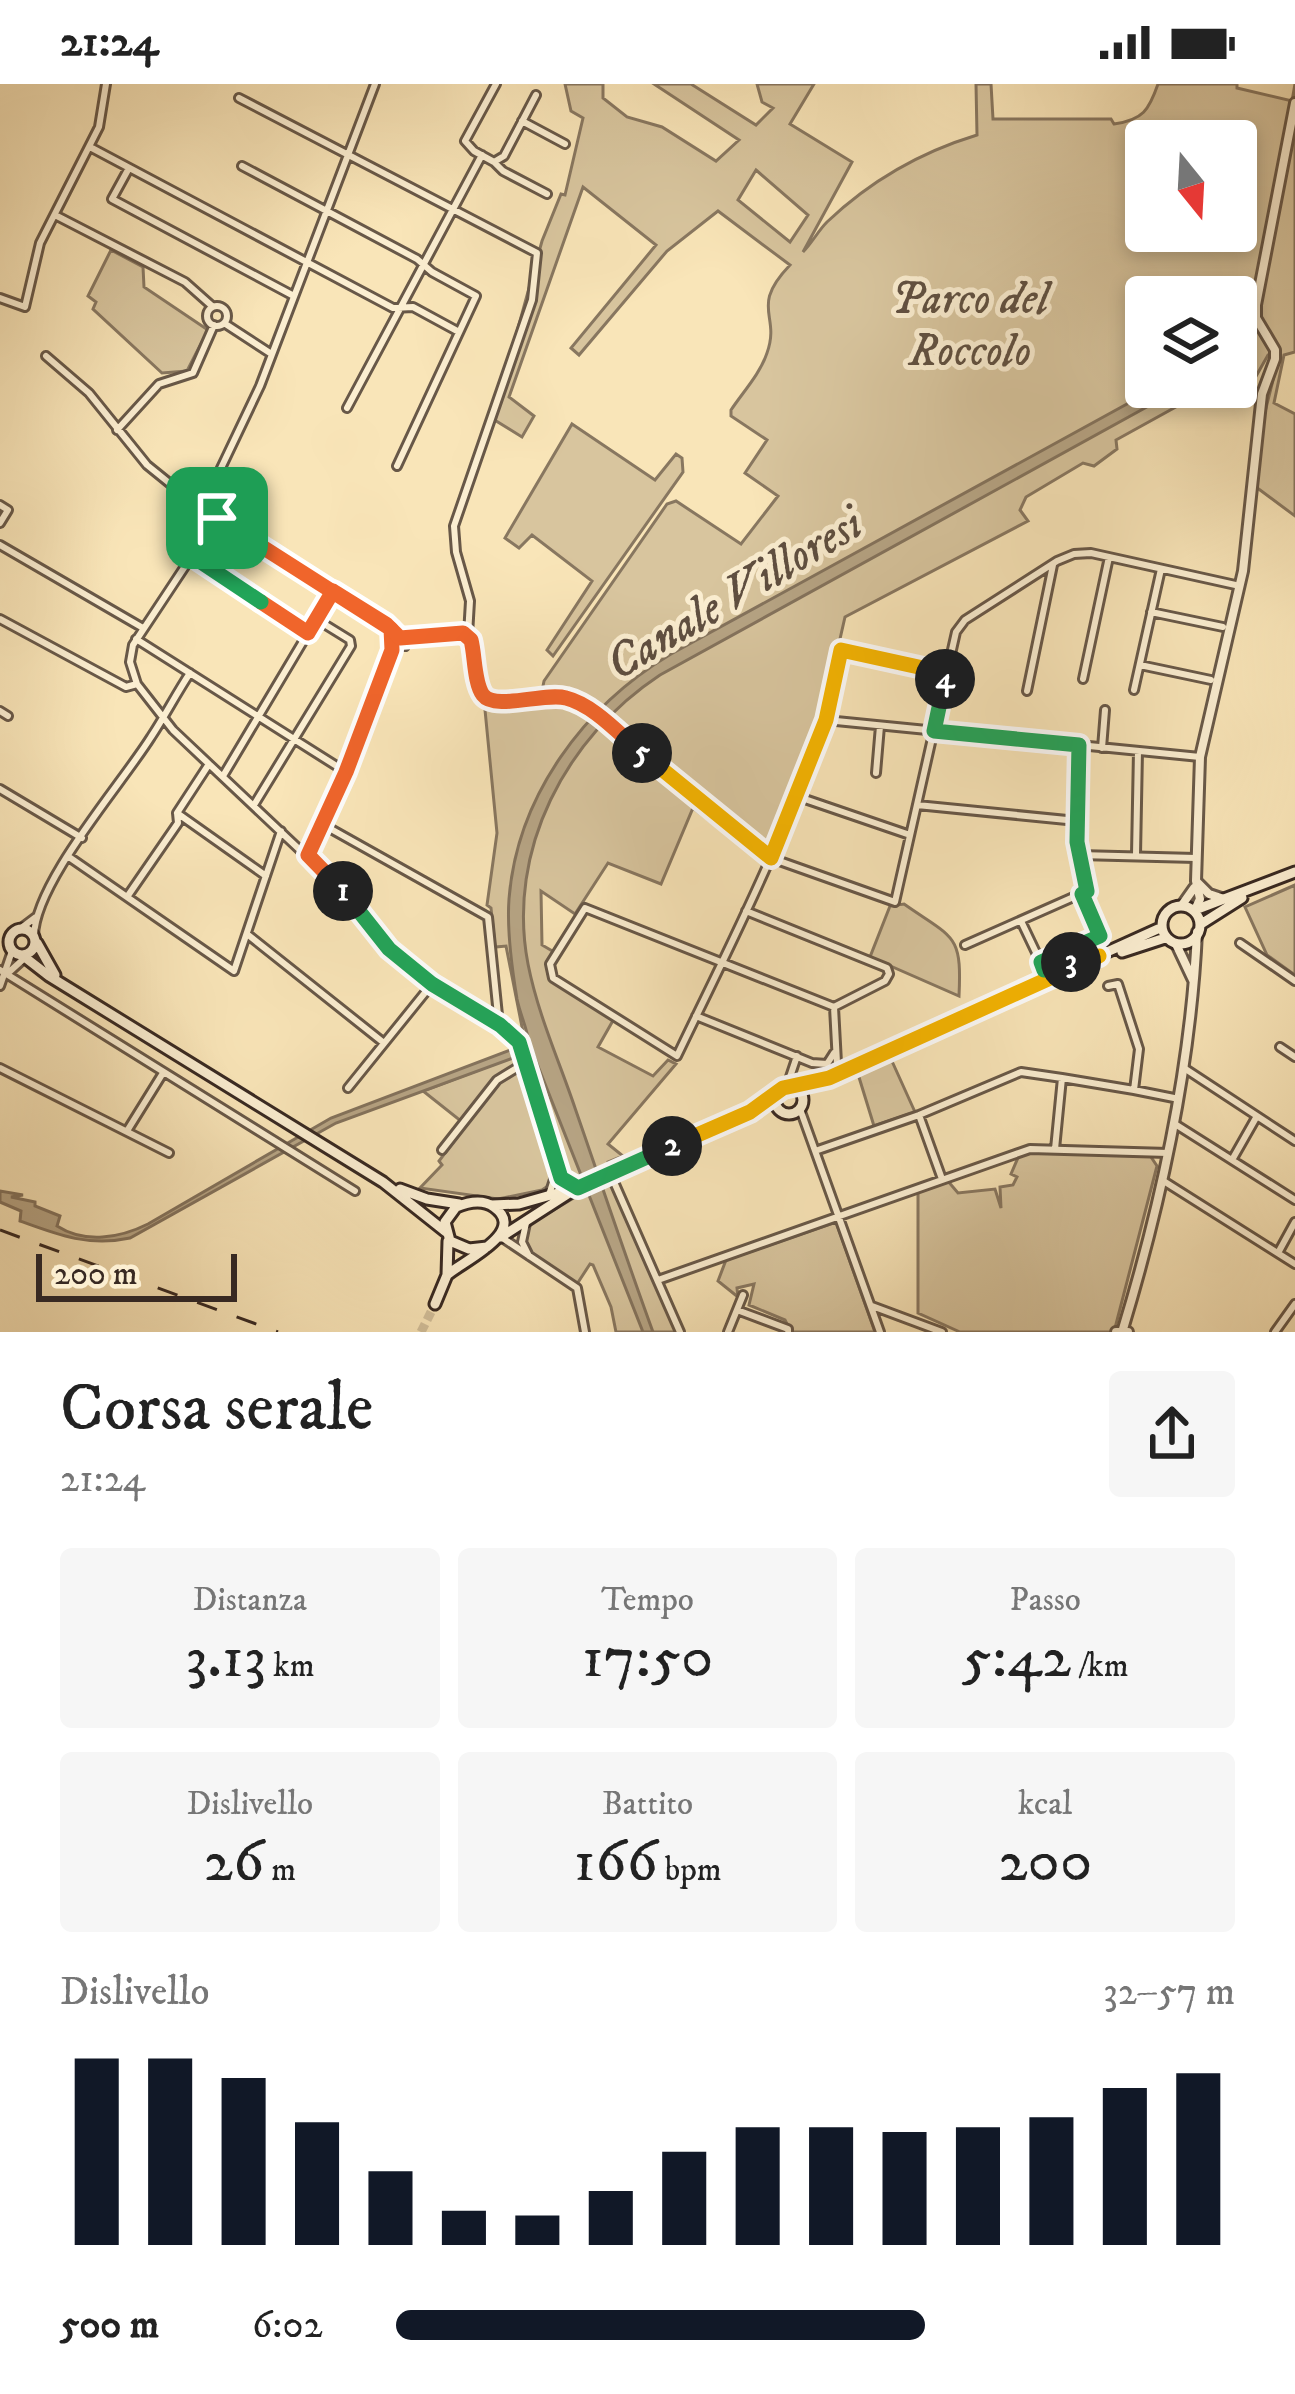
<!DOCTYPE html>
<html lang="it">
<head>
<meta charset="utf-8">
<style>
  :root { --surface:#fff; --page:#f6f6f6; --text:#222; --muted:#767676; --accent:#111827 }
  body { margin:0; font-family:"IM FELL DW Pica",serif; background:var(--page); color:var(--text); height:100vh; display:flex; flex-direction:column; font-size:45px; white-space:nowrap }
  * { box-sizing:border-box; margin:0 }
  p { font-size:39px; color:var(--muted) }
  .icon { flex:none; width:66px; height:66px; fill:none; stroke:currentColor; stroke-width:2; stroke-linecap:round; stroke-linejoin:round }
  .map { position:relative; height:1248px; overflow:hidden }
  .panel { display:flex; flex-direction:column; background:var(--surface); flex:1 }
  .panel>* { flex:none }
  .needle { width:78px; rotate:162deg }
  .tools { position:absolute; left:1125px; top:36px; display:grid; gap:24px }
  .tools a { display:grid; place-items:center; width:132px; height:132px; border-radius:12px; background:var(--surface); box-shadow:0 6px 18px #0003; font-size:60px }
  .scale { position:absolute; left:36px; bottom:30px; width:201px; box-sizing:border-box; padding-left:12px; border:6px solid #382922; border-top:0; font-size:33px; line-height:42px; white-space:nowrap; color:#382922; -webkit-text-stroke:9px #fbeed1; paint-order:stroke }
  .pin { position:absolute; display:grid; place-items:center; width:102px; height:102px; color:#fff; margin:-51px; border-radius:24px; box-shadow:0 6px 18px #0006 }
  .km { position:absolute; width:60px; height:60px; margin:-30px; border-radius:50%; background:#222; color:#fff; font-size:33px; line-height:60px; text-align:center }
  .round { display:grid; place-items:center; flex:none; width:126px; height:126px; border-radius:12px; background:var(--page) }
  .overview { display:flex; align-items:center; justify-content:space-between; height:204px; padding:0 60px }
  h1 { font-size:66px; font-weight:600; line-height:90px }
  .metrics { display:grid; grid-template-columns:repeat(3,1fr); gap:18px; height:204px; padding:12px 60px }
  .metrics div { display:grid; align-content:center; border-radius:12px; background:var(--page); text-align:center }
  .metrics b { font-size:60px; font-weight:600 }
  .metrics small { font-size:33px; font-weight:400 }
  .metrics p { font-size:33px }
  .chart { height:336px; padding:24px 60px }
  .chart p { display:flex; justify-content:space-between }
  .chart svg { width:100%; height:216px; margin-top:12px; stroke:var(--accent); stroke-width:6 }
  ul { padding:0 60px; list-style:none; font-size:39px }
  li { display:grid; grid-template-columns:192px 144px 1fr; align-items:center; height:90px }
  li i { height:30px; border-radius:15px; background:var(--accent) }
  .status { display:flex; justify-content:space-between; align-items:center; height:84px; padding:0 60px; background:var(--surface); direction:ltr }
  .status svg { height:33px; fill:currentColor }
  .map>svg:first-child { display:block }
  .green { fill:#d8c59e; stroke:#887760; stroke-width:3; fill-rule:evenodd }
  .water { fill:#b7a585; stroke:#84735d; stroke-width:3 }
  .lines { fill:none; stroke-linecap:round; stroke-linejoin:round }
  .secondary-tunnel { stroke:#d2bf9a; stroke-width:9; stroke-dasharray:9 4.5; stroke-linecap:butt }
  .minor-casing { stroke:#685848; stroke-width:12 }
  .tertiary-casing { stroke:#685848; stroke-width:14 }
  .secondary-casing { stroke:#382922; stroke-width:15 }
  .minor { stroke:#fbeed1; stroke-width:6 }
  .tertiary { stroke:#fbeed1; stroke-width:8 }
  .secondary { stroke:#fbeed1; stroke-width:9 }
  .rail { stroke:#382922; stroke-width:3; stroke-dasharray:21 21; stroke-linecap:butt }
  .split-1-casing { stroke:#fff; stroke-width:24 }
  .split-2-casing { stroke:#fff; stroke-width:24 }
  .split-3-casing { stroke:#fff; stroke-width:24 }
  .split-4-casing { stroke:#fff; stroke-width:24 }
  .split-5-casing { stroke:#fff; stroke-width:24 }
  .split-6-casing { stroke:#fff; stroke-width:24 }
  .split-7-casing { stroke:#fff; stroke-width:24 }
  .split-1 { stroke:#f0652b; stroke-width:15 }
  .split-2 { stroke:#22a559; stroke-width:15 }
  .split-3 { stroke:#f5b400; stroke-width:15 }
  .split-4 { stroke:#22a559; stroke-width:15 }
  .split-5 { stroke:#f5b400; stroke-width:15 }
  .split-6 { stroke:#f0652b; stroke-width:15 }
  .split-7 { stroke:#22a559; stroke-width:15 }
  .labels { text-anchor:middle; stroke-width:10; stroke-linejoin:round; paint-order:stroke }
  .park-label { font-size:45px; font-style:italic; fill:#605041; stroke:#fbeed1 }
  .water-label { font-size:48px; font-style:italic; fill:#5e4e40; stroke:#fbeed1 }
</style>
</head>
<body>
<div class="status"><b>21:24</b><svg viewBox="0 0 49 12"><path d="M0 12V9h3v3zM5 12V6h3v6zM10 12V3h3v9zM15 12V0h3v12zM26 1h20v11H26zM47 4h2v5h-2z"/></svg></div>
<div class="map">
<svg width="1295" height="1248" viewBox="0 0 1295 1248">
  <rect width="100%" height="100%" fill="#f9e5b8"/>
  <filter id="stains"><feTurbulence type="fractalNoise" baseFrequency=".00167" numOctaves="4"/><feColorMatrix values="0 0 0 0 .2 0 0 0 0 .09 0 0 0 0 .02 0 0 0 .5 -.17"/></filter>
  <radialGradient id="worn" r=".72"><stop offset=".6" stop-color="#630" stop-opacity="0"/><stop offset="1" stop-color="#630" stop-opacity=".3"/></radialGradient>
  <path class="green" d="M 565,0 L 603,0 L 603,14 L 627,33 L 662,43 L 716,77 L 739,56 L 654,0 L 691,0 L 756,41 L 773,24 L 762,18 L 757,0 L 814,0 L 790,40 L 852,78 L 803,168 C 812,159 818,147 827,138 C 869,98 921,68 977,51 L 976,0 L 991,0 L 993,35 L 1111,35 L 1114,40 C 1143,36 1149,26 1158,0 L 1237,0 L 1237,4 L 1292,17 L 1295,0 L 1295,268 L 1284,271 L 1274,319 L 1295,330 L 1295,432 L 1256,403 L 1261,344 L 1277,280 L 1274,267 L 1268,271 L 1255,294 L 1248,283 L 1236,291 L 1236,213 L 1146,213 L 1146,303 L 1222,303 L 1203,308 L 1116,356 L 1117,365 L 1094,382 L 1083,379 L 1026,413 L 1020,426 L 1028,437 L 845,533 L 822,634 L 819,634 L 810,668 L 767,766 L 698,711 L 696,717 L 754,764 L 750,768 L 693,724 L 661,800 L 608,779 L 575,830 L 541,807 L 542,861 L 554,868 L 548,890 L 615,933 L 598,963 L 653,992 L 668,976 L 676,980 L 608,1060 L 623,1072 L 608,1078 L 608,1082 L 596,1090 L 600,1099 L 608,1098 L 618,1106 L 677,1248 L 616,1248 L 611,1223 L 593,1181 L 590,1180 L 577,1200 L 528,1167 L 525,1159 L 530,1140 L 589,1105 L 585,1096 L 569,1091 L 564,1094 L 574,1101 L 554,1108 L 557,1096 L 542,1106 L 498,1115 L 420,1104 L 442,1081 L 439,1077 L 466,1041 L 423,1007 L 516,972 L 505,946 L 511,943 L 523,948 L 506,862 L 495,863 L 491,824 L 487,821 L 497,749 L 485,626 L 501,618 L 541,612 L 544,597 L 667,420 L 676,417 L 741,460 L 778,412 L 745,389 L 767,356 L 731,332 L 731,326 C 743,308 760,290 767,269 C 781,230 749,224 790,181 L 718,127 L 667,167 L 579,271 L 571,264 L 656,161 L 583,103 L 509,313 L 534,332 L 522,353 L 493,335 L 542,157 L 561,110 L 565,111 L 583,34 L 571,27 ZM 1146,57 L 1236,57 L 1236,147 L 1146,147 ZM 756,86 L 808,131 L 790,158 L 738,116 Z
    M 111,166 L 143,183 L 144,203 L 208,246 L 187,287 L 162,289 L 93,225 L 96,218 L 88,212 Z
    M 572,340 L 655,396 L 676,370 L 682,374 L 683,388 L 553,572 L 547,566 L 592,497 L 532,451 L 519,464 L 505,454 Z
    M 1295,801 L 1295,891 L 1267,871 L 1245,823 Z
    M 904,820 C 954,855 962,849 959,912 L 870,873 L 890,822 Z
    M 891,975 L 915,1028 L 874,1042 L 858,990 Z
    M 1030,1067 L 1149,1070 L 1157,1082 L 1114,1248 L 960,1248 L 918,1229 L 918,1106 L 947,1096 L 958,1109 L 995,1105 L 1001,1124 L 1000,1103 L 1013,1101 L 1017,1093 L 1011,1090 L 1020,1069 Z
    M 836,1138 L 875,1248 L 791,1248 L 785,1236 L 749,1221 L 754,1200 L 737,1204 L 738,1213 L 718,1197 L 726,1176 Z"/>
  <path class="water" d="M 1158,303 L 1183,303 L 660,591 C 566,653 506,766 528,880 C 538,931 560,979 575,1024 C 601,1099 626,1174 653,1248 L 643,1248 L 532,967 L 336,1039 L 130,1154 C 89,1163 58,1151 20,1137 L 21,1127 L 0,1118 L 0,1107 L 23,1111 L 11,1113 L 35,1118 L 35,1122 L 60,1132 L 57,1142 C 85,1160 120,1154 148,1140 L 331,1034 L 529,959 C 527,944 520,930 517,915 C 512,885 507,842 509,815 C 517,712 584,622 671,570 Z"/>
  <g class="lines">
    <path class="secondary-tunnel" d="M 421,1248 L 435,1220"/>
    <defs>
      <path id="minor" d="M 496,0 L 465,57 L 474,67 L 494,78 L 504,72 L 536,11
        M 239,14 L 537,169 L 532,216 L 454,442 L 456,468 L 470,517 L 468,551 L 481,607 L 495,618 L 555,612 L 577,618 L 771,774 L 895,818 L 956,548 L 965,536 L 1057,477 L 1074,470 L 1091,469 L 1240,502
        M 522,37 L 565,60
        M 90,63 L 393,224 L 413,223 L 459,248
        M 494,78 L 503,87 L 547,110
        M 242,82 L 417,175 L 432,188 L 476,212 L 397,382
        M 129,84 L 112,115 L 292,211
        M 55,131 L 185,198 L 212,222
        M 0,214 L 25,223 L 40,159 L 99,43 L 106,0
        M207 232a10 10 0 1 1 20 0a10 10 0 1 1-20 0Z
        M 224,239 L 270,269
        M 46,272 L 89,309 L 147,381 L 189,415 L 386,540 L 400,554
        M 347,324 L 482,71
        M 117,346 L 159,300 L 193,289 L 214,241
        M 0,421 L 8,426 L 0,439
        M 202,424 L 260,302 L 375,0
        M 217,434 L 133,561 L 130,578 L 137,600 L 173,646 L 336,800 L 389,865 L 432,900 L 499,941 L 519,957 L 559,1077 L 562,1107
        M 0,461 L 143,544
        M 192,472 L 308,549
        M 1151,528 L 1223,543
        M 0,535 L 126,603 L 137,600
        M 401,553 L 408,556 L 405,562 L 399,560 Z
        M 407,554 L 456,548 L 468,551
        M 136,555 L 346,688
        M 1140,581 L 1211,596
        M 1083,595 L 1109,473
        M 1134,606 L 1161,485
        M 1027,607 L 1053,481
        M 0,627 L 8,632
        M 826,636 L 1200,673
        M 1102,664 L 1105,626
        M 876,689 L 880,642
        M 223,692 L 333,507
        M 0,705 L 82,754
        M 796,712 L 910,751
        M 254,721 L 351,562 L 350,556 L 316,535
        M 917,721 L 1077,737
        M 177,729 L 266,792
        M 322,740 L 488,833 L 499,941
        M 308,770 L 346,688 L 386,575 L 399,560
        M 1079,771 L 1196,774
        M 1136,771 L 1138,667
        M 69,773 L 234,887 L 281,747
        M 1081,810 L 1100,852 L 1045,876 L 1041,882 L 1050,887 L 1090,872
        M 127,813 L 178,739 L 177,729 L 209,680
        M 746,827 L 887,884 L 889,890 L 885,897 L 834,923
        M 1021,837 L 1041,879
        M 20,845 L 36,833
        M 247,850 L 384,959
        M 34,852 C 35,798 121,701 151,653 C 165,632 176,610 190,589
        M 1240,859 L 1295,897
        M 965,861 L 1087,807 L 1077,758 L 1079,661
        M 0,886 L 355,1107
        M 7,890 L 29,870
        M 0,902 L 12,867
        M 1108,902 L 1118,900 L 1139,965 L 1134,1006 L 1179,1015
        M 696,932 L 812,979 L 827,980 L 834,969
        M 1280,963 L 1295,973
        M 837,979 L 834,923 L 585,824 L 550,880 L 553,894 L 677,972 C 740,840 810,709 841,566 L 947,589
        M 0,984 L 169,1069
        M 1184,984 L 1295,1057
        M 787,1002 L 797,972
        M 348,1004 L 432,900
        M 800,1025 L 880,1248
        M 919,1031 L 942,1095
        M 1175,1040 L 1295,1116
        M 127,1047 L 163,989
        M 1055,1065 L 1062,994 L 1134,1006
        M 442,1066 L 497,996 L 528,977
        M 818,1066 L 919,1031 L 1021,988 L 1062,994
        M 1232,1076 L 1257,1032
        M 610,1089 L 680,1248
        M 1162,1096 L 1295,1180
        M 549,1111 L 557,1086
        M 526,1139 L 522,1158 L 529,1172
        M 501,1153 L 577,1204 L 585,1248
        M 1278,1169 L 1295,1138
        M 658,1196 L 1030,1065 L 1168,1069
        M 872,1222 L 942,1248
        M 737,1226 L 788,1245 L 788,1248
        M 728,1248 L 743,1211
        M 1275,1248 L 1295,1220"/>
      <path id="tertiary" d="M 1197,798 L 1209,810 L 1224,815
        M 1182,821 L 1194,804
        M 1195,826 L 1200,815 L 1196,797 L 1200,673 L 1243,487 L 1262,310 L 1275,275 L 1275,266 L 1256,234 L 1256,221 L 1295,19
        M 1176,860 L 1193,896
        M 1123,1245 C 1162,1116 1191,983 1197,848
        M 1116,1248 L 1128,1248"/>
      <path id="secondary" d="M1162 841a19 19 0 1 1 38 0a19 19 0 1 1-38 0Z
        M 1195,826 L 1295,788
        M 1201,840 L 1242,814
        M9 858a13 13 0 1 1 26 0a13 13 0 1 1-26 0Z
        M 37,859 L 55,891
        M 1122,868 L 1165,854
        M 22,871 L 49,892 L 383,1098 L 446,1148
        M775 1016a14 14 0 1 1 28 0a14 14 0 1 1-28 0Z
        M 795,1003 L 829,994 L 1160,844
        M 400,1105 L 427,1115 L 459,1120
        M 492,1121 L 519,1120 L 572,1105
        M 501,1153 L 577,1104 L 750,1028 L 777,1009
        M 447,1191 C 463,1177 529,1148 494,1123 C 483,1115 468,1118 456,1123 L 445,1138 L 450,1157 L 469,1165 L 487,1163
        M 435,1220 L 447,1191 L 448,1157"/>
    </defs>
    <use href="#minor" class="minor-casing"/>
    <use href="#tertiary" class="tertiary-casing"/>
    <use href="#secondary" class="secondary-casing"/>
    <use href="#minor" class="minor"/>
    <use href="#tertiary" class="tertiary"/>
    <use href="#secondary" class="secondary"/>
    <path class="rail" d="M 0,1146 L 278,1248"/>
  </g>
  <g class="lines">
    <defs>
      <path id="split-1" d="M 217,434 L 391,545 L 392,566 L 346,688 L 308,771 L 343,807"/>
      <path id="split-2" d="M 343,807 L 389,865 L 432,900 L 500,941 L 519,958 L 561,1094 L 578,1104 L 672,1062"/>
      <path id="split-3" d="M 672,1062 L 750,1028 L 783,1004 L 829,994 L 1099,872 L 1071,878"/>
      <path id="split-4" d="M 945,595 L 934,647 L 1079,661 L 1077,758 L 1087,807 L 1082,810 L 1100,852 L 1041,878 L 1044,886 L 1071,878"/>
      <path id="split-5" d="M 642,669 L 771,774 L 826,636 L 841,566 L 946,589 L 945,595"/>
      <path id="split-6" d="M 261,518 L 308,549 L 333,507 L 386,540 L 400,554 L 463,549 L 471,556 C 475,571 474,599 483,611 C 495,627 545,608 566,614 C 594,621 620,651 642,669"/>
      <path id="split-7" d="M 217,434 L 192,472 L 261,518"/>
    </defs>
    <use href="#split-1" class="split-1-casing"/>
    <use href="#split-2" class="split-2-casing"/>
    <use href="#split-3" class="split-3-casing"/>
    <use href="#split-4" class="split-4-casing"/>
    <use href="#split-5" class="split-5-casing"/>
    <use href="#split-6" class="split-6-casing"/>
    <use href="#split-7" class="split-7-casing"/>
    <use href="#split-1" class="split-1"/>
    <use href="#split-2" class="split-2"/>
    <use href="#split-3" class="split-3"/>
    <use href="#split-4" class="split-4"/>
    <use href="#split-5" class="split-5"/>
    <use href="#split-6" class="split-6"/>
    <use href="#split-7" class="split-7"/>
  </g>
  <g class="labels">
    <g class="park-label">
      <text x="970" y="229">Parco del<tspan x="970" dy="52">Roccolo</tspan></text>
    </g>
    <g class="water-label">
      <text transform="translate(733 508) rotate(-31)" y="17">Canale Villoresi</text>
    </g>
  </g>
  <rect width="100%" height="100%" filter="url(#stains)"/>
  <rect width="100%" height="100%" fill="url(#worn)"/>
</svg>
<div class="tools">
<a><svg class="needle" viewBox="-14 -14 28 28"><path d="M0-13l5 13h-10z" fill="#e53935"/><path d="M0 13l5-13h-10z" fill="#767676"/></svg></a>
<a><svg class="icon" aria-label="layers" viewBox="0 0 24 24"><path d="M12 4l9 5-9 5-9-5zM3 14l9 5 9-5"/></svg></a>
</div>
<div class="scale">200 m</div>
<div class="pin" style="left:217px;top:434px;background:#1e9e55"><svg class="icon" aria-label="arrive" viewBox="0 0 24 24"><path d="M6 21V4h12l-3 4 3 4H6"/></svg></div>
<b class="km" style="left:343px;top:807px">1</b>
<b class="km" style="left:672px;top:1062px">2</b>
<b class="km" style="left:1071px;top:878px">3</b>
<b class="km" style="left:945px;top:595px">4</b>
<b class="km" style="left:642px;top:669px">5</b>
</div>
<section class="panel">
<div class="overview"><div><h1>Corsa serale</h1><p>21:24</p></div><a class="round"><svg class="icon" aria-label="share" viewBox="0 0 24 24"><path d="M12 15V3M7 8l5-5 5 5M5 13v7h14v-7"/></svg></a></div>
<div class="metrics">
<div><p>Distanza</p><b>3.13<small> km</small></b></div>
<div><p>Tempo</p><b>17:50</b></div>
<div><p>Passo</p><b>5:42<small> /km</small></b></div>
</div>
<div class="metrics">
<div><p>Dislivello</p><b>26<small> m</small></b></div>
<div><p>Battito</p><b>166<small> bpm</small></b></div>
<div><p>kcal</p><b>200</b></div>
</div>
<div class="chart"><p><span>Dislivello</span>32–57 m</p>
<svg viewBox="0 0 160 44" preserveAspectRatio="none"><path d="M5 44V6M15 44V6M25 44V10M35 44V19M45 44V29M55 44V37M65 44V38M75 44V33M85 44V25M95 44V20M105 44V20M115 44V21M125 44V20M135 44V18M145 44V12M155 44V9"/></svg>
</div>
<ul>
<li><b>500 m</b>6:02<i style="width:63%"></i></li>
</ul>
</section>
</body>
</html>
